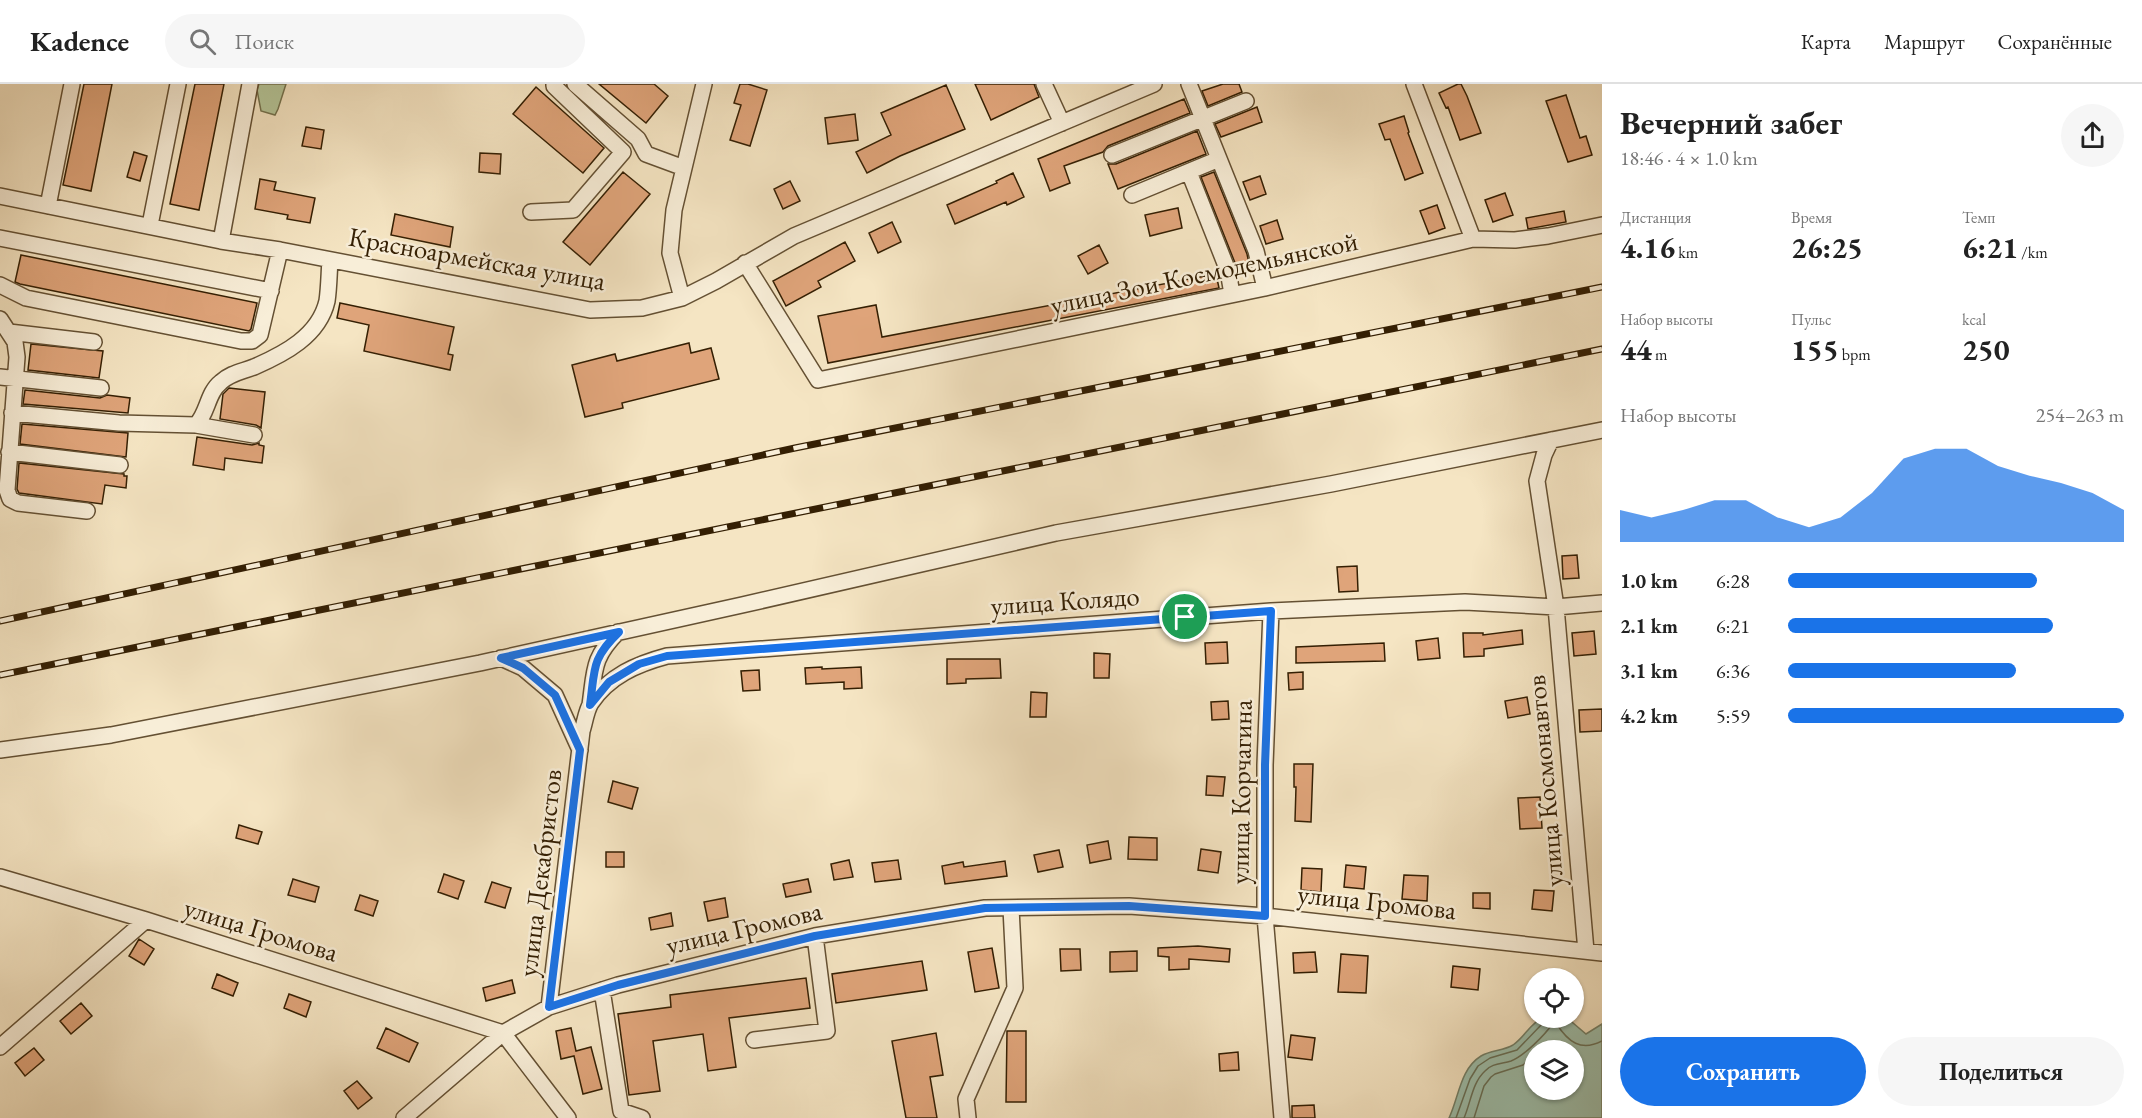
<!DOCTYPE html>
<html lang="ru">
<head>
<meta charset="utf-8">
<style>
  :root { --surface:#fff; --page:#f6f6f6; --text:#222; --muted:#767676; --line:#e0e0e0; --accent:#1a73e8 }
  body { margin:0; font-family:"EB Garamond",serif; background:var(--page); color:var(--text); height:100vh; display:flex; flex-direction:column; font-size:22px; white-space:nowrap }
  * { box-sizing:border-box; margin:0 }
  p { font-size:20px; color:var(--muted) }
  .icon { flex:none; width:33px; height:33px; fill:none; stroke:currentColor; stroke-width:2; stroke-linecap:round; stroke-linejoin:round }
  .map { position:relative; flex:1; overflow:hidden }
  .side { display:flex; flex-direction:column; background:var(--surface); width:540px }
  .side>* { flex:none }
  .tools { position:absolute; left:1524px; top:884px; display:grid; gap:12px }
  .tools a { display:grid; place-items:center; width:60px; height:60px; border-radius:50%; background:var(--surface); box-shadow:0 2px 4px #0004; font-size:30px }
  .pin { position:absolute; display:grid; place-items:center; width:51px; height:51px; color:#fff; margin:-26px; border:3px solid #fff; border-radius:50%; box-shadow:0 2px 6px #0007 }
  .round { display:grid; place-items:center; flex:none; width:63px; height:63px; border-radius:32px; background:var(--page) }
  .headline { display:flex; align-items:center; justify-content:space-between; height:102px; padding:0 18px }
  h1 { font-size:33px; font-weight:700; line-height:45px }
  .metrics { display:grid; grid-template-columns:repeat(3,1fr); gap:9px; height:102px; padding:6px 18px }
  .metrics div { display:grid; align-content:center }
  .metrics b { font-size:30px; font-weight:700 }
  .metrics small { font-size:16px; font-weight:400 }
  .metrics p { font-size:16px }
  .chart { height:168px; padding:12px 18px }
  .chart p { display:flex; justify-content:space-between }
  .chart svg { width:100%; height:108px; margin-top:6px; fill:var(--accent); opacity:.7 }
  .primary-button { display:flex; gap:12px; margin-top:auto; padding:12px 18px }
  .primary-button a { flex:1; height:69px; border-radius:36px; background:var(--accent); color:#fff; font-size:24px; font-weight:700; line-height:69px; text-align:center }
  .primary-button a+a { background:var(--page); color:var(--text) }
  ul { padding:0 18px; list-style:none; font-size:20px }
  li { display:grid; grid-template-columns:96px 72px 1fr; align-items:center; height:45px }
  li i { height:15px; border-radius:8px; background:var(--accent) }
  header { display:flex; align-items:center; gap:36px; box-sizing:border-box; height:84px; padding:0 30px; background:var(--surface); border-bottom:2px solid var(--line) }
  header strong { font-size:28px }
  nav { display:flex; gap:33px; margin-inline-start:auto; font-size:21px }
  .search { width:420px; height:54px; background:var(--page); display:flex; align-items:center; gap:15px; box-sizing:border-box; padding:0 21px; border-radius:33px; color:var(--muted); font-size:22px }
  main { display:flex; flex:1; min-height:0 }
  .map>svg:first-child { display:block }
  .green { fill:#b5c699; stroke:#74724e; stroke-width:1.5 }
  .water { fill:#9dc0ad; stroke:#738069; stroke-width:1.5; fill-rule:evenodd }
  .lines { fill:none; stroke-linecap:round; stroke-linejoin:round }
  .shore { stroke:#687058; stroke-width:1.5 }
  .building { fill:#dfa47a; stroke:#341f03; stroke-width:1.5 }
  .minor-casing { stroke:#645033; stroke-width:18 }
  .minor { stroke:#f8eed8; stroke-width:15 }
  .rail-casing { stroke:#341f03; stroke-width:7 }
  .rail { stroke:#f8eed8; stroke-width:4.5; stroke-dasharray:14; stroke-linecap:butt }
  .route-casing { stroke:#fff; stroke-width:12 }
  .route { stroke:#1a73e8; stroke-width:8 }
  .labels { text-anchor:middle; stroke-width:5; stroke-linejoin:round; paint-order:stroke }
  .street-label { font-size:27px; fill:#341f03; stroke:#f8eed8 }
</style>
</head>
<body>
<header>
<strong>Kadence</strong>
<div class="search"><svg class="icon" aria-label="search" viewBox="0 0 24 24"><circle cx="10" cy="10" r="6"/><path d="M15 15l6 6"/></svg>Поиск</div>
<nav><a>Карта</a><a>Маршрут</a><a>Сохранённые</a></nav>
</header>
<main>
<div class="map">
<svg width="1602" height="1034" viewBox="0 0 1602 1034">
  <rect width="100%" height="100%" fill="#f5e5c3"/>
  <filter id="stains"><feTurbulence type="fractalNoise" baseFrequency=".00333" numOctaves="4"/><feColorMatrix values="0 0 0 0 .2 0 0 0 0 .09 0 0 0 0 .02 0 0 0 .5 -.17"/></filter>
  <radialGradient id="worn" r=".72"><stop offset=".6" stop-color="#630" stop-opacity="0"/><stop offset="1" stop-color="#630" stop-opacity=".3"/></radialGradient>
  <path class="green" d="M 259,0 L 286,0 L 278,25 L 275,31 L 261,27 L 257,6 Z"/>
  <path class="water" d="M 1544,933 L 1566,933 L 1586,950 L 1602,940 L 1602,1034 L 1449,1034 C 1459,1013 1460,985 1481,972 C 1491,966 1503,967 1513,961 C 1525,953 1530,939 1544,933 ZM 1534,966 L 1574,966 L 1574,1005 L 1534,1005 Z"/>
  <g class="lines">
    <path class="shore" d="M 1456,1034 L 1470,995 L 1478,982 L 1490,974 L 1517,966 L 1543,939 L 1545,933
      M 1464,1034 C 1471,1018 1472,999 1485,987 C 1492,979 1502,980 1511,977 C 1524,972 1545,951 1553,939 L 1556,939 C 1568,958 1581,968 1602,957
      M 1474,1034 L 1484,1002 L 1491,993 L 1495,990 L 1523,981 L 1534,972"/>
  </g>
  <path class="building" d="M 84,0 L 112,0 L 91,107 L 63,101 Z
    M 195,0 L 224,0 L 199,126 L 170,120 Z
    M 599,0 L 654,0 L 668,12 L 646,39 Z
    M 740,0 L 748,0 L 767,6 L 750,62 L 730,56 L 741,21 L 734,19 Z
    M 975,0 L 1034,0 L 1039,13 L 991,36 Z
    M 1223,0 L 1239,0 L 1242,8 L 1208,22 L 1202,7 Z
    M 1458,0 L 1461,0 L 1467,12 L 1481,49 L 1460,56 L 1448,23 L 1446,24 L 1439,9 Z
    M 946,1 L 965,45 L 900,72 L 867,89 L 856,68 L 891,51 L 881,29 Z
    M 536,3 L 604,64 L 583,89 L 513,30 Z
    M 1566,11 L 1580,54 L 1586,52 L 1592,71 L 1568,78 L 1546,17 Z
    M 1184,15 L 1190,29 L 1108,62 L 1103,68 L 1064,82 L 1070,99 L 1050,107 L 1038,75 Z
    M 1257,23 L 1262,38 L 1221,53 L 1215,40 Z
    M 855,30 L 858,56 L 828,60 L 825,34 Z
    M 1404,32 L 1409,48 L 1408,49 L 1423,89 L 1405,96 L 1390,55 L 1385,56 L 1379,40 Z
    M 306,43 L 324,46 L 321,65 L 302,62 Z
    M 1197,47 L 1206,70 L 1118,105 L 1108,80 L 1116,80 Z
    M 134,68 L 147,72 L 140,97 L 127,93 Z
    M 480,69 L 501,70 L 500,90 L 479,88 Z
    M 623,88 L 650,110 L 590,181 L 563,158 Z
    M 1214,88 L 1247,170 L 1250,184 L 1239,189 L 1201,93 Z
    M 1013,89 L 1024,113 L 1007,121 L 1006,118 L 955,140 L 947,121 L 997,99 L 996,97 Z
    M 1260,92 L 1266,110 L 1250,116 L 1243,98 Z
    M 260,95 L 276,98 L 274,106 L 315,114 L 310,139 L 287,135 L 288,131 L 255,125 Z
    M 790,97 L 800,117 L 783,125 L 774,105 Z
    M 1505,109 L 1513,131 L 1493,138 L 1485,116 Z
    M 1437,121 L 1445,144 L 1429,150 L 1420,127 Z
    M 1178,124 L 1182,144 L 1150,152 L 1145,131 Z
    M 1564,127 L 1566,138 L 1528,145 L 1526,134 Z
    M 395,130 L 453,143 L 450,163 L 391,151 Z
    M 1277,136 L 1283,155 L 1266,160 L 1260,142 Z
    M 892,138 L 901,158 L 878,169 L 869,149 Z
    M 845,158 L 855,177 L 818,197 L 821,203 L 786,222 L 773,197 Z
    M 1099,161 L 1108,179 L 1088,190 L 1078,172 Z
    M 21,171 L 257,219 L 251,245 L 249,247 L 20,200 L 15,198 Z
    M 1216,190 L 1219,204 L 828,279 L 818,232 L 876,221 L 882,253 Z
    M 340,219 L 454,243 L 448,270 L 453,271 L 450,286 L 364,267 L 369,241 L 337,234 Z
    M 689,259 L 691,269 L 711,264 L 719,295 L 622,319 L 623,324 L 585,333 L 572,281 L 615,270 L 617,277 Z
    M 31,260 L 103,267 L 99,294 L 28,286 Z
    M 229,304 L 265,308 L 261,344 L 256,341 L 220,335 L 223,310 Z
    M 25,306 L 100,314 L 107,311 L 130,314 L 128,329 L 23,320 Z
    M 22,340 L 128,349 L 126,373 L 20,360 Z
    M 197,353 L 252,361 L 259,359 L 259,361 L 264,362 L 262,379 L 225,374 L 224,386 L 193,381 Z
    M 19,379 L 124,390 L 124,392 L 127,392 L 126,404 L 105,401 L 102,420 L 19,409 L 17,405 Z
    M 1577,471 L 1579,494 L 1563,495 L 1562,472 Z
    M 1357,482 L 1358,507 L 1339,508 L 1337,483 Z
    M 1522,546 L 1523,560 L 1484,565 L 1484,572 L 1464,573 L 1463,549 L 1483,549 L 1483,551 Z
    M 1594,547 L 1596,570 L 1574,572 L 1572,549 Z
    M 1438,554 L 1440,574 L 1418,576 L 1416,557 Z
    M 1227,558 L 1228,579 L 1206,580 L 1205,559 Z
    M 1384,559 L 1385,577 L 1296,579 L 1296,563 Z
    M 1094,569 L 1110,570 L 1109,594 L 1094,594 Z
    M 947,575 L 1000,575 L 1001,594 L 966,595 L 966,599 L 947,600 Z
    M 822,583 L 822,585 L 861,583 L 862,604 L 844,605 L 844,598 L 806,600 L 805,584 Z
    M 759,586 L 760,606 L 743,607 L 741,587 Z
    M 1303,588 L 1303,605 L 1289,606 L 1288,589 Z
    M 1031,608 L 1047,609 L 1046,633 L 1030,633 Z
    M 1527,613 L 1530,630 L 1508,634 L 1505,617 Z
    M 1228,617 L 1229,635 L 1212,636 L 1211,618 Z
    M 1602,625 L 1602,647 L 1580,648 L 1579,626 Z
    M 1294,680 L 1313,680 L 1311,738 L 1295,737 L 1296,703 L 1294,703 Z
    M 1207,692 L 1225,693 L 1223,712 L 1206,711 Z
    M 613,697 L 638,704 L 632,725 L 608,718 Z
    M 1540,713 L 1542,744 L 1520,745 L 1518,714 Z
    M 239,741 L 262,748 L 258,760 L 236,754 Z
    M 1129,753 L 1157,754 L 1157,776 L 1128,775 Z
    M 1108,757 L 1111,775 L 1090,779 L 1087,761 Z
    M 1201,765 L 1221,768 L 1218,789 L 1198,786 Z
    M 1059,766 L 1063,783 L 1038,788 L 1034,771 Z
    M 606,768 L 624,768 L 624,783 L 606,783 Z
    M 849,776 L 853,793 L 834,796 L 831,780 Z
    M 898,776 L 901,795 L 875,798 L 872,779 Z
    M 1005,777 L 1007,792 L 945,800 L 942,782 L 963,778 L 964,783 Z
    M 1346,781 L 1366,783 L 1364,805 L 1344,803 Z
    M 1302,784 L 1322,785 L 1321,808 L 1301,806 Z
    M 444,790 L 464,797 L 458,815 L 438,808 Z
    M 1404,791 L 1428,792 L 1427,817 L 1402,815 Z
    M 293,795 L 319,803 L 315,818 L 288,811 Z
    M 808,795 L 811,808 L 786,813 L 783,800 Z
    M 492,798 L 511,804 L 505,824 L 485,818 Z
    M 1534,806 L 1554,807 L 1552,827 L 1532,825 Z
    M 1473,809 L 1490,809 L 1490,825 L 1473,824 Z
    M 360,811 L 378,817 L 373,832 L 355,826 Z
    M 725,814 L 728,833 L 708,837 L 704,818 Z
    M 671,829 L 673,842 L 651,846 L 649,834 Z
    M 139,855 L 154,865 L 144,881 L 129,872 Z
    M 1198,862 L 1230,865 L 1229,878 L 1189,875 L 1189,885 L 1169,886 L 1169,873 L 1158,872 L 1158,864 Z
    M 992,864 L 999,904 L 975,908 L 968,868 Z
    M 1060,865 L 1080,865 L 1081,886 L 1061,887 Z
    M 1137,867 L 1137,887 L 1110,888 L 1110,868 Z
    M 1315,868 L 1317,888 L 1294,889 L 1293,869 Z
    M 1341,870 L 1368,872 L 1366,909 L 1338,908 Z
    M 922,877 L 927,906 L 836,919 L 832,890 Z
    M 1453,882 L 1480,885 L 1478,906 L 1451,903 Z
    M 217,890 L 238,899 L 233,912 L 212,904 Z
    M 806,894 L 810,924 L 729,934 L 736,983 L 708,987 L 703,950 L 653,957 L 660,1007 L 629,1011 L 618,930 L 671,923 L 670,911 Z
    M 512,896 L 515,909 L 486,917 L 483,904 Z
    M 289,910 L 311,918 L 306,933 L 284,924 Z
    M 81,919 L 92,932 L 71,950 L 60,937 Z
    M 386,944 L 418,959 L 409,978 L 377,964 Z
    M 571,944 L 576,967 L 591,963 L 602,1005 L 583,1010 L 574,972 L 561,975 L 556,947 Z
    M 1007,947 L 1026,947 L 1026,1018 L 1006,1018 Z
    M 936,949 L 943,991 L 930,993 L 937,1034 L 906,1034 L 892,957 Z
    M 1291,951 L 1315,954 L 1312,976 L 1288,973 Z
    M 34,964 L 44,976 L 25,992 L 15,979 Z
    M 1238,968 L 1239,986 L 1220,987 L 1219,970 Z
    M 357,997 L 372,1014 L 358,1025 L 344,1007 Z
    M 1314,1021 L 1315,1034 L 1292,1034 L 1292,1022 Z"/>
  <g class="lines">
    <defs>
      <path id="minor" d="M 575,0 L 638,55 L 646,70 L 684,84
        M 1044,0 L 1062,39
        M 1189,0 L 1256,167 L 1265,204
        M 1414,0 L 1473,155
        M 1112,71 L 1246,17
        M 1189,88 L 1228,187 L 1232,210
        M 1132,111 L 1219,75
        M 0,112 L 221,157 L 280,166 L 590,226 L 642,224 L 682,214 L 716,197 L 794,152 L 1154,0
        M 48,122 L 72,0
        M 531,128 L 573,126 L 623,68 L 554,2 L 554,0
        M 150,141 L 178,0
        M 0,154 L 271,207
        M 221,157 L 250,0
        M 745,179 L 818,296 L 1265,204 L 1473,155 L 1515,156 L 1548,152 L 1602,141
        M 0,201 L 26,214 L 241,257 L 252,257 L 260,251 L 280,166
        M 682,214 L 670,169 L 674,126 L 704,0
        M 0,235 L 15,258 L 17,273 L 7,406 L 10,415 L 18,419 L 87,427
        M 9,248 L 94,258
        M 0,293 L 101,304
        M 12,329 L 119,339 L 196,341 C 208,329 207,309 221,298 C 231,289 241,288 254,283 C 284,270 319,252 327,217 C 329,204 329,189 330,176
        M 196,341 L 254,351
        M 1551,356 L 1544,371 L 1537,397 L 1556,523 L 1586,867
        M 9,368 L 120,381
        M 1271,527 L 1265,681 L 1265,832 L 1282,1034
        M 501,574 L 523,584 L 555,611 L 580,666
        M 590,621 C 595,586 592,574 618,548
        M 0,666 L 111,651 L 480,579 L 742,521 L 1056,449 L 1331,400 L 1602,346
        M 0,793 L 146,836 L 503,949
        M 602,906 L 621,1027 L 642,1034
        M 549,923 L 582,647 C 585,638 586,627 591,619 C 609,592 637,580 667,572 L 1271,527 L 1465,518 L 1556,523 L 1602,519
        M 503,949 L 568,1034
        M 754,956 L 827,947 L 815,852
        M 0,963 L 146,836
        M 404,1034 L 503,949 L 549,923 L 618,901 L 815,852 L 985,824 L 1129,822 L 1265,832 L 1602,869
        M 968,1034 L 966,1015 L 1015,904 L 1011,824"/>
    </defs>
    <use href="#minor" class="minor-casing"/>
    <use href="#minor" class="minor"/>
    <defs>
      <path id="rail" d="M 0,537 L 795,364 L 1602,203
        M 0,591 L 1602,265"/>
    </defs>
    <use href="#rail" class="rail-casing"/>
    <use href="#rail" class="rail"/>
  </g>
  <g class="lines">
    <defs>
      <path id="route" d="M 1271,527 L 1265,681 L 1265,832 L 1129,822 L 985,824 L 815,852 L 618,901 L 549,923 L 580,666 L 555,611 L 523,584 L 501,574 L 619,548 C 591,575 595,585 590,621 L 609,598 L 639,580 L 667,572 Z"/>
    </defs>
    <use href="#route" class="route-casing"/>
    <use href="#route" class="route"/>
  </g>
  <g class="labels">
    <g class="street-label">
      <text transform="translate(477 175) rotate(10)" y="9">Красноармейская улица</text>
      <text transform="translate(1204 189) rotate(-12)" y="9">улица Зои Космодемьянской</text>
      <text transform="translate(1065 517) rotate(-4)" y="9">улица Колядо</text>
      <text transform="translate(1545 697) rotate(-95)" y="9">улица Космонавтов</text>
      <text transform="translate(1241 708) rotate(-89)" y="9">улица Корчагина</text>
      <text transform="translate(540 789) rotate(-83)" y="9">улица Декабристов</text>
      <text transform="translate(1377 818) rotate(6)" y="9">улица Громова</text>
      <text transform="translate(744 844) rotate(-13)" y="9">улица Громова</text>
      <text transform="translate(261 846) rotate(17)" y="9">улица Громова</text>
    </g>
  </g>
  <rect width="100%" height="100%" filter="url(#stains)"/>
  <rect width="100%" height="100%" fill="url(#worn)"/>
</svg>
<div class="tools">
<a><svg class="icon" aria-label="locate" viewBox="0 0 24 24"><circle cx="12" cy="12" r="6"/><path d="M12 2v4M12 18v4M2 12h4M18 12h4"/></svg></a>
<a><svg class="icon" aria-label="layers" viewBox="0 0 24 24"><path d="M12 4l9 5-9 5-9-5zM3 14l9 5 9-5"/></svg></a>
</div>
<div class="pin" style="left:1185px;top:533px;background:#1e9e55"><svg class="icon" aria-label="arrive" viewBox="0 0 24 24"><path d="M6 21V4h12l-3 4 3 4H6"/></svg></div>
</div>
<section class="side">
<div class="headline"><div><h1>Вечерний забег</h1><p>18:46 · 4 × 1.0 km</p></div><a class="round"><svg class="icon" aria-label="share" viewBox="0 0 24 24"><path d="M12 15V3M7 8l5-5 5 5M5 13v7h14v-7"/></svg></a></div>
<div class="metrics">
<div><p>Дистанция</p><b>4.16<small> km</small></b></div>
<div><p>Время</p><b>26:25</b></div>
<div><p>Темп</p><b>6:21<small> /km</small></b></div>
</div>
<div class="metrics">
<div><p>Набор высоты</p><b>44<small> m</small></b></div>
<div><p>Пульс</p><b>155<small> bpm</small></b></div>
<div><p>kcal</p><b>250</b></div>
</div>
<div class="chart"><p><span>Набор высоты</span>254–263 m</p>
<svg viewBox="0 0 160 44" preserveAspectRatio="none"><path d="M0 44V31L10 34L20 31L30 27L40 27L50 34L60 38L70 34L80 24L90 10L100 6L110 6L120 13L130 17L140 20L150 24L160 31V44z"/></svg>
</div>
<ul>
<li><b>1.0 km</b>6:28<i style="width:74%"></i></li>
<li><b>2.1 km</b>6:21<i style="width:79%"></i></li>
<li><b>3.1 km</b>6:36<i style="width:68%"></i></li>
<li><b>4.2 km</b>5:59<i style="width:100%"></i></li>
</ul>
<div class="primary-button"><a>Сохранить</a><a>Поделиться</a></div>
</section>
</main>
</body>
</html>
